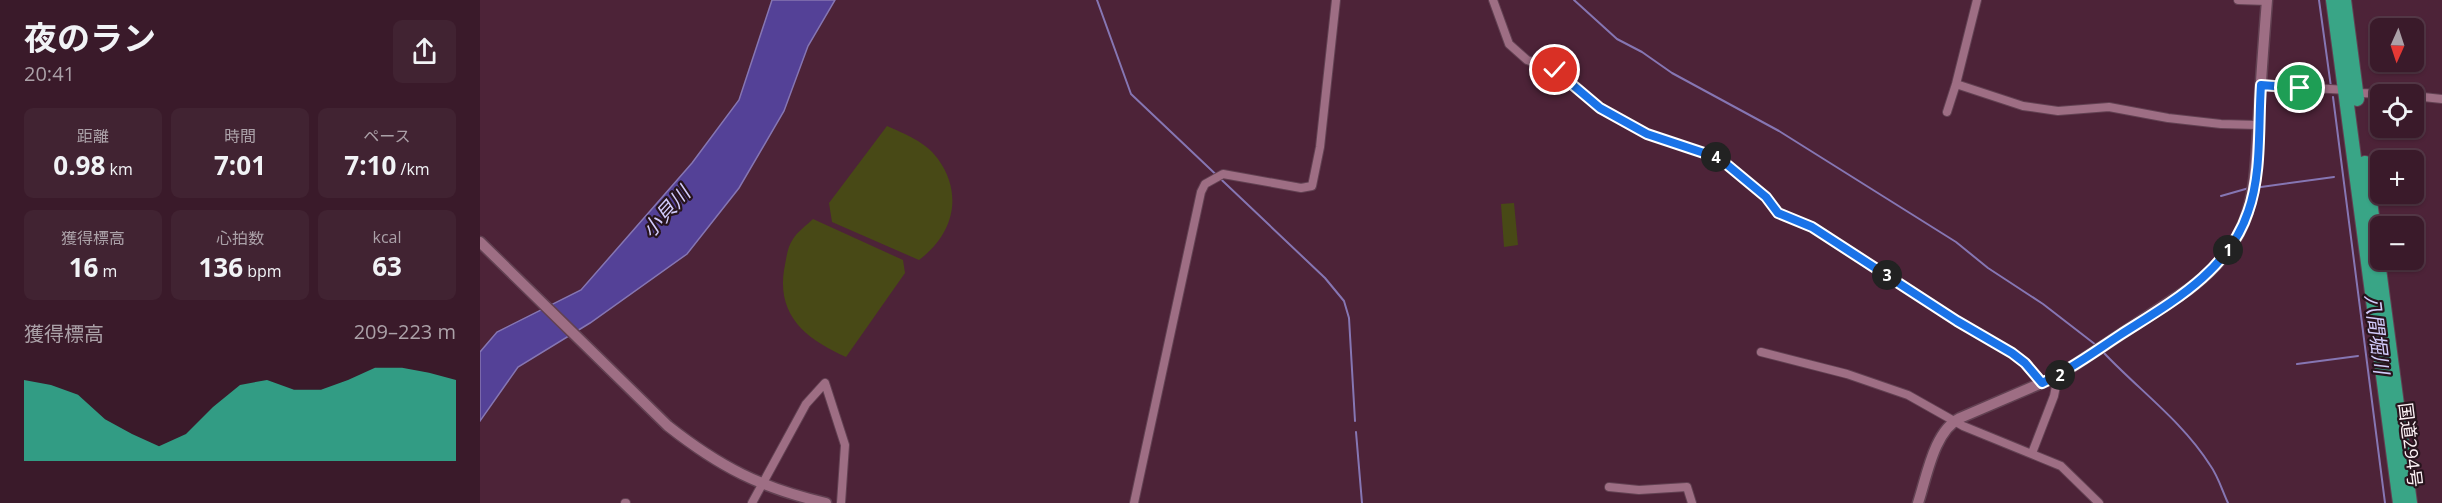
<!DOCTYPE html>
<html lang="ja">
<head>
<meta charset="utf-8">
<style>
  :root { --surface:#3a1a2a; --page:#412332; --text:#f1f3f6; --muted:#aba1a8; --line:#543847; --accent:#2fd4aa }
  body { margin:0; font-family:"Open Sans","Noto Sans JP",sans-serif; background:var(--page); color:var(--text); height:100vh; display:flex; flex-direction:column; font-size:22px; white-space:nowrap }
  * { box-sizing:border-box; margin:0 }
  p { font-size:20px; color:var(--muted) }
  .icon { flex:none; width:33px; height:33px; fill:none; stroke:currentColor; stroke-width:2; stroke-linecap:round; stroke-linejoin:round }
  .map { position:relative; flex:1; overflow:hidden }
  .sheet { display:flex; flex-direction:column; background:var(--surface); width:480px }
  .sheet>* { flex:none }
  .needle { width:39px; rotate:183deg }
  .tools { position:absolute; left:1890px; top:18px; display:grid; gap:12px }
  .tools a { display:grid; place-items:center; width:54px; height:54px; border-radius:9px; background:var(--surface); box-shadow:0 2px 4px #0004,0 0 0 2px var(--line); font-size:30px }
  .pin { position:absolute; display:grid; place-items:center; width:51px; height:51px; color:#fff; margin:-26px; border:3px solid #fff; border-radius:50%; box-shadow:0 2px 6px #0007 }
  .km { position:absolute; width:30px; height:30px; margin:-15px; border-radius:50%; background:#222; color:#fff; font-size:16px; line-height:30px; text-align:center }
  .round { display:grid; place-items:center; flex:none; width:63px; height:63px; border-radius:9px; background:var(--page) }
  .headline { display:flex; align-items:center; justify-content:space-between; height:102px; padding:0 24px }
  h1 { font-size:33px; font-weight:700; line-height:45px }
  .metrics { display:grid; grid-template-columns:repeat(3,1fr); gap:9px; height:102px; padding:6px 24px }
  .metrics div { display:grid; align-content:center; border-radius:9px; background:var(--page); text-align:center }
  .metrics b { font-size:26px; font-weight:700 }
  .metrics small { font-size:16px; font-weight:400 }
  .metrics p { font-size:16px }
  .chart { height:168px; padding:12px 24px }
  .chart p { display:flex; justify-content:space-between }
  .chart svg { width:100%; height:108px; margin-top:6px; fill:var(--accent); opacity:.7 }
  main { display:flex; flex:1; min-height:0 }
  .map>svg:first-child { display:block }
  .green { fill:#484916 }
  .water { fill:#544197; stroke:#8676b3; stroke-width:1.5 }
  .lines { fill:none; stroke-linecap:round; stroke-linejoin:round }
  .stream { stroke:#8676b3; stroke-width:2 }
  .street-casing { stroke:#624152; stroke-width:10 }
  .secondary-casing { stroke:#624152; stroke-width:13 }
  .highway-casing { stroke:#624152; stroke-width:16 }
  .street { stroke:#9e6e84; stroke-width:8 }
  .secondary { stroke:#9e6e84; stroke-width:10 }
  .highway { stroke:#39a586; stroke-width:14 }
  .route-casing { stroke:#fff; stroke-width:12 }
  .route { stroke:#1a73e8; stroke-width:8 }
  .labels { text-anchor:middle; stroke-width:4.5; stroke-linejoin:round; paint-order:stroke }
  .street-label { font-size:18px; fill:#fcf1f5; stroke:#27141d }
  .water-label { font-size:20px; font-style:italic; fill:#d2ccfc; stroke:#27141d }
</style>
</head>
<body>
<main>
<section class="sheet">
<div class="headline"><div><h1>夜のラン</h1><p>20:41</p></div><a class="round"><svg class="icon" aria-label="share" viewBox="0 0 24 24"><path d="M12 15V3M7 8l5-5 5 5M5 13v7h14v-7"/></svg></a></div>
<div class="metrics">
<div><p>距離</p><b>0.98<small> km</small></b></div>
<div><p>時間</p><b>7:01</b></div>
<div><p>ペース</p><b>7:10<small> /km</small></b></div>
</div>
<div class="metrics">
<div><p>獲得標高</p><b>16<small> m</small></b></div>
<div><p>心拍数</p><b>136<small> bpm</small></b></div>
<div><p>kcal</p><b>63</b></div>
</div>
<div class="chart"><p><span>獲得標高</span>209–223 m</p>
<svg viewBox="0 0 160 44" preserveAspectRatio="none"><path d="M0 44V11L10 13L20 17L30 27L40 33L50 38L60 33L70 22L80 13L90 11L100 15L110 15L120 11L130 6L140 6L150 8L160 11V44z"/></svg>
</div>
</section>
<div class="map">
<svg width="1962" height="503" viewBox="0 0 1962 503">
  <rect width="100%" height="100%" fill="#4d2338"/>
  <path class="green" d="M 407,126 C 425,134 446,142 458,159 C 484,195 473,235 439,260 L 352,222 L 349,203 Z
    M 1034,203 L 1038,245 L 1024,247 L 1021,204 Z
    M 333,219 L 423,260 L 425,273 L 366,357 C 327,339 297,317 304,270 C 306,261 307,247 313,239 C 317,232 327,225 333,219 Z"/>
  <path class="water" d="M 292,0 L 355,0 L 328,46 L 304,111 L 259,188 L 207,254 L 110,323 L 38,367 L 0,421 L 0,352 L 17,332 L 101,290 L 212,163 L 259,100 Z"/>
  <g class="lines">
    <path class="stream" d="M 617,0 L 651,94 L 845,278 L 864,301 L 869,318 L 875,421
      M 1094,0 L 1137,39 L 1162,52 L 1192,73 L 1299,131 L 1476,242 L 1508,268 L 1563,304 L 1616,345
      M 1839,0 L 1851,87
      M 1853,97 L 1905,503
      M 1781,187 L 1854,177
      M 1741,196 L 1769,188
      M 1624,353 C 1659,390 1702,421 1730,465 C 1738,476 1742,490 1748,503
      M 1817,364 L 1878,356
      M 876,432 L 882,503"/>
    <defs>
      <path id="street" d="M 1013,0 L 1029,44 L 1047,60 L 1075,70 L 1120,108 L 1167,134 L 1239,158 L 1286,197 L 1298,213 L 1332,227 L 1477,321 L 1532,353 L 1545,363 L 1562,383
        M 1758,0 L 1787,1
        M 1476,84 L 1543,106 L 1578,111 L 1629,107 L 1688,118 L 1741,124 L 1778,125
        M 1781,85 L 1867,90
        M 1876,93 L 1911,94
        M 1934,96 L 1962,99
        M 1467,112 L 1476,84 L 1497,0
        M 1281,352 L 1367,374 L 1428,395 L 1483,426 L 1581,466 L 1619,503
        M 1552,453 L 1574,396 L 1578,376
        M 1129,487 L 1159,490 L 1207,487 L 1212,503
        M 145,503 L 146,503
        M 272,503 L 326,404 L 345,383 L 365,445 L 361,503
        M 654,503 L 721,192 L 725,184 L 743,174 L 821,188 L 832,186 L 840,147 L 856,0"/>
      <path id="secondary" d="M 0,242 L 188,426 C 240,467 281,488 346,503
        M 1438,503 C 1447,476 1454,431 1480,418 L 1578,376 L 1709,289 C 1777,238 1774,192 1779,115 C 1781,76 1784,38 1787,0"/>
      <path id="highway" d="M 1853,0 L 1920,503
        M 1864,0 L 1877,99
        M 1885,163 L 1930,503"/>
    </defs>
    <use href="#street" class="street-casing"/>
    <use href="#secondary" class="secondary-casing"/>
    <use href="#highway" class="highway-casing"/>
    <use href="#street" class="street"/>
    <use href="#secondary" class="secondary"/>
    <use href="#highway" class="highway"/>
  </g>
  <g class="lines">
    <defs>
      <path id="route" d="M 1075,70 L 1120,108 L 1167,134 L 1239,158 L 1286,197 L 1298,213 L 1332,227 L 1477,321 L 1532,353 L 1545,363 L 1562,383 C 1590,370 1614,352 1640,335 C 1690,303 1748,272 1768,212 C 1782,173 1778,127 1781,85 L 1820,88"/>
    </defs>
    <use href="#route" class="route-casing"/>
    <use href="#route" class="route"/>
  </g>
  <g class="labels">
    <g class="street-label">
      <text transform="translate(1930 445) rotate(83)" y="6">国道294号</text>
    </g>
    <g class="water-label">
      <text transform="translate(186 212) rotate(-48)" y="7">小貝川</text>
      <text transform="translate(1897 334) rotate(83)" y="7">八間堀川</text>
    </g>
  </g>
</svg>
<div class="tools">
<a><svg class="needle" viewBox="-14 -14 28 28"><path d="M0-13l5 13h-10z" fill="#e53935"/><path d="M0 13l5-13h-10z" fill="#aba1a8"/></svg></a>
<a><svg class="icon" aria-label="locate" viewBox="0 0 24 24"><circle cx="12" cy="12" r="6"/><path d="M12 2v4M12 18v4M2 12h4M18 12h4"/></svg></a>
<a>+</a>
<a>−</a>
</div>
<div class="pin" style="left:1820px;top:88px;background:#1e9e55"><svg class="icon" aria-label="arrive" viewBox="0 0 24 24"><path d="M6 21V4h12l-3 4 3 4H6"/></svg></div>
<div class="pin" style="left:1075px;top:70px;background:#d93025"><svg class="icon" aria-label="check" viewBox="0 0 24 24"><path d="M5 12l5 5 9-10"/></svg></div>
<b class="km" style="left:1748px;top:250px">1</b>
<b class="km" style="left:1580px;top:375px">2</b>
<b class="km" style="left:1407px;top:275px">3</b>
<b class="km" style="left:1236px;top:157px">4</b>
</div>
</main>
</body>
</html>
